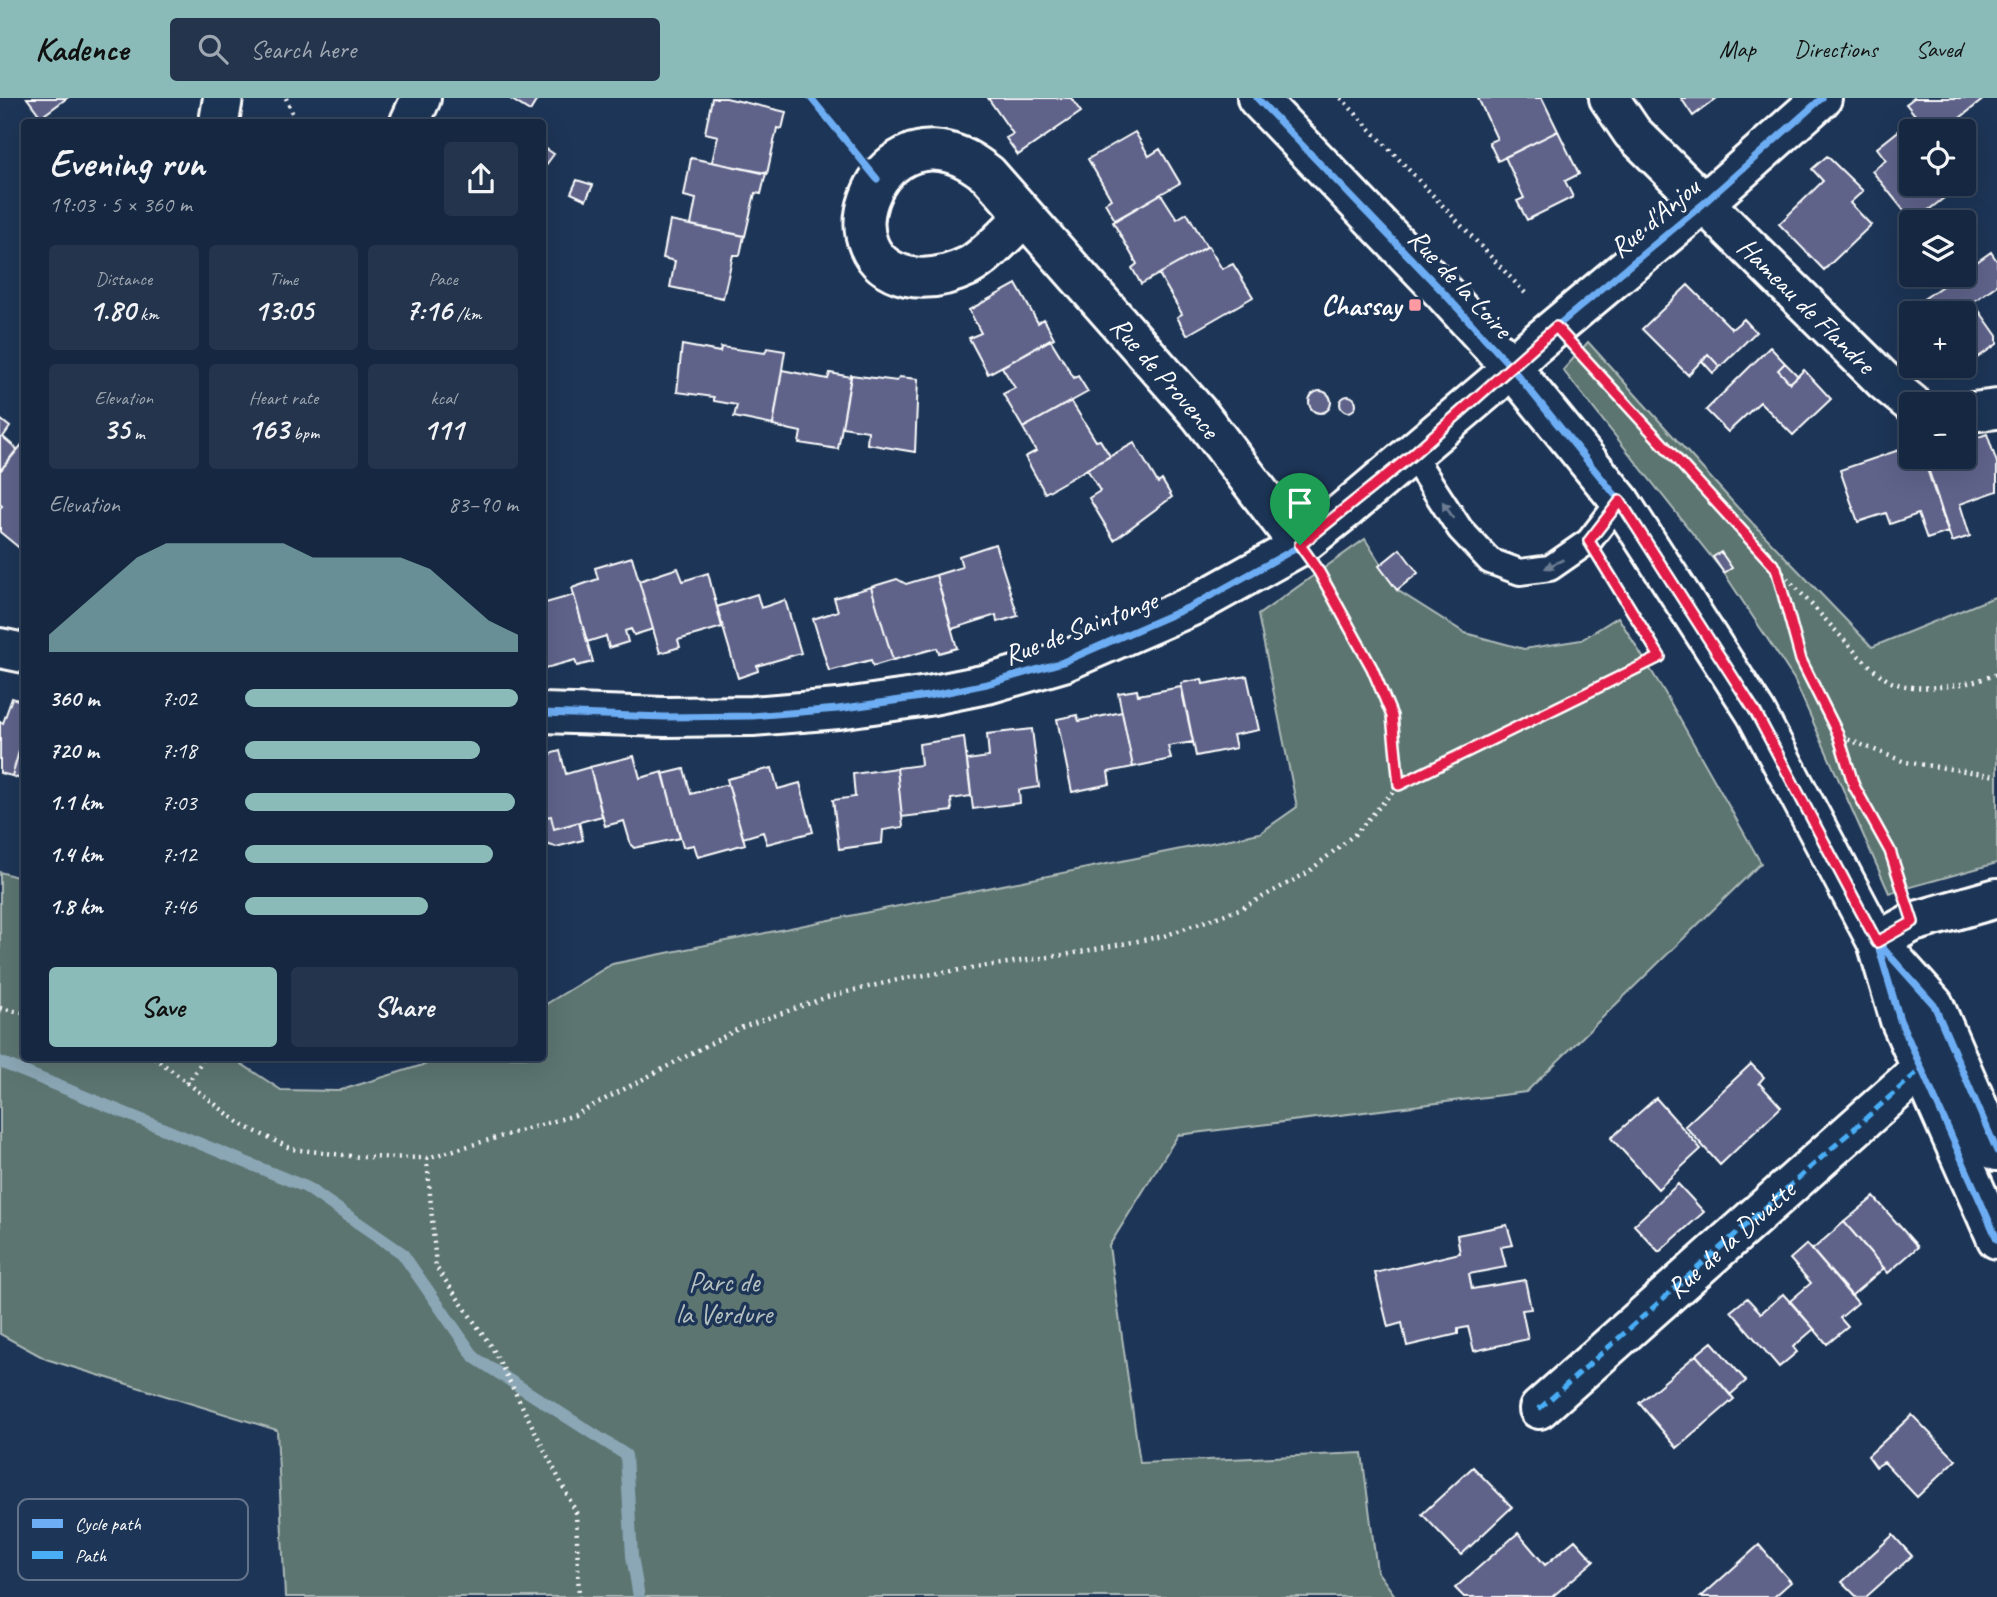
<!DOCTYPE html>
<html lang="en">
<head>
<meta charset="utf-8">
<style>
  :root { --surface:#162841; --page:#23344c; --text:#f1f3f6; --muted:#9ea6b1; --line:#35445a; --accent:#8bbbb9 }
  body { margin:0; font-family:Caveat,sans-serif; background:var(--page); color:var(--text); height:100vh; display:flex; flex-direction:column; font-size:26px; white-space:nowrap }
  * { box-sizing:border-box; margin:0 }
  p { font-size:23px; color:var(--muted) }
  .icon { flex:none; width:38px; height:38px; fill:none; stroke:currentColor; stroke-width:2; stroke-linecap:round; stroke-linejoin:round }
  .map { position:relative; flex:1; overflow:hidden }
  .details { position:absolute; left:21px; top:21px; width:525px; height:942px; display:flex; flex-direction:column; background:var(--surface); border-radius:7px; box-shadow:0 7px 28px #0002,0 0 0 2px var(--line) }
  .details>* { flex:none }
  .controls { position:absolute; left:1899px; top:21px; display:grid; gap:14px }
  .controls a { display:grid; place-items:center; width:77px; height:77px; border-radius:7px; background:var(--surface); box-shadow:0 7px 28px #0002,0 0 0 2px var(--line); font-size:35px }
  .pin { position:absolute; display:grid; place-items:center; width:60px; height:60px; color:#fff; margin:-72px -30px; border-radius:50% 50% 50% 0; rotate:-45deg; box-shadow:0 0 7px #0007 }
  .pin .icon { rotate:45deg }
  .round { display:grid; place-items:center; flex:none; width:74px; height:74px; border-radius:7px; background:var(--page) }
  .summary { display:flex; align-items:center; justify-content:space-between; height:119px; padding:0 28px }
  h1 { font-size:38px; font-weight:800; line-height:52px }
  .metrics { display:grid; grid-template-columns:repeat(3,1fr); gap:10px; height:119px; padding:7px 28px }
  .metrics div { display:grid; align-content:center; border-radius:7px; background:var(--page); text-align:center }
  .metrics b { font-size:30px; font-weight:800 }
  .metrics small { font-size:19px; font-weight:400 }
  .metrics p { font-size:19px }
  .chart { height:196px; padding:14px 28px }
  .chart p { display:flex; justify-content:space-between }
  .chart svg { width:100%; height:126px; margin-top:7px; fill:var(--accent); opacity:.7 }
  .action { display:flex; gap:14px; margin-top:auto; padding:14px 28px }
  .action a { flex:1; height:80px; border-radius:7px; background:var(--accent); color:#111; font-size:28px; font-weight:800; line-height:80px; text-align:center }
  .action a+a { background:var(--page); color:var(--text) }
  ul { padding:0 28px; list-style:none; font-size:23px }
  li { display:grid; grid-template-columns:112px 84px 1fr; align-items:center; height:52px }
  li i { height:18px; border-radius:9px; background:var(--accent) }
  header { display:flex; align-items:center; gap:42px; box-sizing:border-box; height:98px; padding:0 35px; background:var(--accent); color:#111 }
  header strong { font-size:33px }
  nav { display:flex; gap:38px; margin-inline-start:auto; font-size:24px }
  .search { width:490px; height:63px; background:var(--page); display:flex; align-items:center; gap:18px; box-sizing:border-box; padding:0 24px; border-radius:7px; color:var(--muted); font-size:26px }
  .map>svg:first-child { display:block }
  .green { fill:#5b7471; stroke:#adbab8; stroke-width:2 }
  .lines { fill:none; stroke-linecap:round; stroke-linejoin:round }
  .stream { stroke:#8ba6b5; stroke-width:12 }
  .building { fill:#5e648a; stroke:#fff; stroke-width:2 }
  .service-casing { stroke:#fff; stroke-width:30 }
  .minor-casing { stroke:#fff; stroke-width:44 }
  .tertiary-casing { stroke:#fff; stroke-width:44 }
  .path { stroke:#fff; stroke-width:4.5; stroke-dasharray:2 5; stroke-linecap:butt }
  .service { stroke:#1d3557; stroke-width:24 }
  .minor { stroke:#1d3557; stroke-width:38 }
  .tertiary { stroke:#1d3557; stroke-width:38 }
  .quiet { stroke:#49aef6; stroke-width:5; stroke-dasharray:10 5; stroke-linecap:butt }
  .cycleway-casing { stroke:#1d3557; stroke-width:11 }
  .cycleway { stroke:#6dadf4; stroke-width:7 }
  .oneway { fill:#6c7c92 }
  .route-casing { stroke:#fff; stroke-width:14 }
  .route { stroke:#e11d48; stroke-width:9 }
  .poi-dot { fill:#ff9aa2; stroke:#1d3557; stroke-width:2.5 }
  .labels { text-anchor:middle; stroke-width:7; stroke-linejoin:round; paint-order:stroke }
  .street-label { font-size:28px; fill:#fff; stroke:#1d3557 }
  .poi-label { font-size:28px; font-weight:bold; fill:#fff; stroke:#1d3557; text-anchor:end }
  .park-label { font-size:28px; fill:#b5c0bf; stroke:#1d3557 }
  .key { fill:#1d3557; stroke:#617289; stroke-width:2 }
  .key-label { font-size:19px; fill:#fff }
</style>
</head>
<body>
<header>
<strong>Kadence</strong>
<div class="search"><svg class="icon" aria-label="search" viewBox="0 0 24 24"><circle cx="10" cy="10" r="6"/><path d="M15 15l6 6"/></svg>Search here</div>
<nav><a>Map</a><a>Directions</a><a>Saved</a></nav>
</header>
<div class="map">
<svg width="1997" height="1499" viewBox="0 0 1997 1499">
  <rect width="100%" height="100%" fill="#1d3557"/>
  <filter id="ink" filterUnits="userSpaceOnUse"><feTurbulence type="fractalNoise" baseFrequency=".0143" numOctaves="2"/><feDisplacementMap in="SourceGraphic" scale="14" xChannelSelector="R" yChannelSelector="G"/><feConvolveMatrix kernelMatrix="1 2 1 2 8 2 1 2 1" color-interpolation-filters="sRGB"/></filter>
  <g filter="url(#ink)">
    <path class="green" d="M 1588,244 L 1738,410 L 1872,549 L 1997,498 L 1997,765 L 1889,795 L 1794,581 L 1724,475 L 1563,272 Z
      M 1365,441 L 1397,492 L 1465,535 L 1524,551 L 1581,542 L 1618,519 L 1665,595 L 1761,765 L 1526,994 L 1178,1037 L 1109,1148 L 1140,1365 L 1362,1355 L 1377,1473 L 1396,1499 L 285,1499 L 277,1332 L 46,1261 L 0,1236 L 0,774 L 24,781 L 24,959 L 231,959 L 281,992 L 338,993 L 449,959 L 542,959 L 543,908 L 612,866 L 1260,735 L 1297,709 L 1258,517 Z"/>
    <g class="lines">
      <path class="stream" d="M 0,964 L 306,1089 L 402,1155 L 475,1260 L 626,1357 L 632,1458 L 639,1499"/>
    </g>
    <path class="building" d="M 27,0 L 67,0 L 41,19 Z
      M 509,0 L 538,0 L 530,13 Z
      M 712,0 L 726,0 L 786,14 L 782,31 L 777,30 L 767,76 L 712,64 L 718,38 L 705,35 Z
      M 988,0 L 1071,0 L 1081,14 L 1018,57 L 1006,40 L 1013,36 Z
      M 1478,0 L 1542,0 L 1558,33 L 1498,63 L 1489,44 L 1497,41 Z
      M 1681,0 L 1717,0 L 1693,18 Z
      M 1914,0 L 1985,0 L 1950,28 L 1954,33 L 1928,33 L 1906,6 Z
      M 1916,19 L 1928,33 L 1911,33 L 1911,86 L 1962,86 L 1913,124 L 1872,73 L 1886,62 L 1877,50 Z
      M 1558,33 L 1579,76 L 1565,83 L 1573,99 L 1527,122 L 1517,103 L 1524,100 L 1505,59 Z
      M 1135,34 L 1149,58 L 1160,51 L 1180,85 L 1115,122 L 1105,105 L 1111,101 L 1088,61 Z
      M 542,48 L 554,56 L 543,71 L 542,71 Z
      M 1827,58 L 1863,93 L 1850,105 L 1871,127 L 1824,172 L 1779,126 L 1823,83 L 1812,71 Z
      M 691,60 L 766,75 L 761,96 L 755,95 L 745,138 L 691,127 L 696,101 L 684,98 Z
      M 577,82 L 593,87 L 586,102 L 571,95 Z
      M 1161,96 L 1177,121 L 1187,115 L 1207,149 L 1141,186 L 1132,170 L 1137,166 L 1113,124 Z
      M 670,123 L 744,138 L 740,157 L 733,157 L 723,200 L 670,189 L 675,163 L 663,160 Z
      M 1208,148 L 1222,171 L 1233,166 L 1253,199 L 1187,237 L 1177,219 L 1182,216 L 1159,176 Z
      M 1991,154 L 1997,163 L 1997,187 L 1973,204 L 1997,238 L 1997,246 L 1957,274 L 1953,268 L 1964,268 L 1964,215 L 1927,215 L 1918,205 L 1958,177 L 1964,177 L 1964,173 Z
      M 1016,186 L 1038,225 L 1044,221 L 1054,240 L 988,276 L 969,240 L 981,235 L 969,212 Z
      M 1688,187 L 1732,231 L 1744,221 L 1756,234 L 1720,269 L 1708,256 L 1688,277 L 1642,231 Z
      M 1050,241 L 1074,280 L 1078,278 L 1088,294 L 1023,330 L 1003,296 L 1015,290 L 1002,269 Z
      M 682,247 L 720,254 L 721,249 L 765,255 L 767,250 L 785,253 L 773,327 L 734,319 L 737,307 L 714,303 L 714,299 L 677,294 Z
      M 1770,249 L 1785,265 L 1778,272 L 1790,285 L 1804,272 L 1831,301 L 1793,337 L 1760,304 L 1728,334 L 1706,312 Z
      M 1708,256 L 1720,269 L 1713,275 L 1702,263 Z
      M 1785,265 L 1798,278 L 1790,285 L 1778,272 Z
      M 782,272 L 828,281 L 830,275 L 851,279 L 838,351 L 799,345 L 801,334 L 773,328 Z
      M 851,277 L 897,283 L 899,279 L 918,281 L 915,354 L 867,346 L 868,333 L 842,329 Z
      M1309 304a11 11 0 1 1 22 0a11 11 0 1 1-22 0Z
      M1340 306a8 8 0 1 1 16 0a8 8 0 1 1-16 0Z
      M 1071,303 L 1096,343 L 1100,342 L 1110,358 L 1045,395 L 1025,359 L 1036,353 L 1023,330 Z
      M 0,321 L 10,329 L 3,339 L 17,351 L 0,373 Z
      M 1987,336 L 1997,365 L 1997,393 L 1960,406 L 1970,438 L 1952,444 L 1928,370 L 1944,365 L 1942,359 L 1964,359 L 1964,344 Z
      M 24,344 L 24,451 L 23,453 L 0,434 L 0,410 L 2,408 L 0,406 L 0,373 Z
      M 1134,345 L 1158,385 L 1162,382 L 1172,399 L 1114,442 L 1089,400 L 1100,393 L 1087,371 Z
      M 1902,351 L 1907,362 L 1923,359 L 1948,434 L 1927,441 L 1918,416 L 1890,426 L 1886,415 L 1858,424 L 1840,372 Z
      M 995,446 L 1018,518 L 997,524 L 996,517 L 952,531 L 936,477 L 962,469 L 959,458 Z
      M 1400,451 L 1418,475 L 1397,492 L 1379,468 Z
      M 1721,454 L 1732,470 L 1724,475 L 1713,459 Z
      M 632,459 L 653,531 L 634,537 L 631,531 L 625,533 L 628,544 L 609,550 L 606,538 L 587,544 L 572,490 L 598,481 L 595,470 Z
      M 678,470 L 683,483 L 708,475 L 722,529 L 678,542 L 680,549 L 660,555 L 639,483 Z
      M 936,477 L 957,550 L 939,555 L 937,550 L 893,562 L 871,489 L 897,481 L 906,486 Z
      M 871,489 L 893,562 L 873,568 L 871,562 L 829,573 L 813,521 L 838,513 L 834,500 Z
      M 757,496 L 761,510 L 785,502 L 801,555 L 757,568 L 758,573 L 738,580 L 717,509 Z
      M 574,497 L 593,564 L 577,568 L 575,562 L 542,571 L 542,506 Z
      M 1247,578 L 1259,632 L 1233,637 L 1236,650 L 1196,658 L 1181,585 L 1202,581 L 1203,586 Z
      M 1181,589 L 1193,644 L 1168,648 L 1171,661 L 1133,669 L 1118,595 L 1137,592 L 1138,597 Z
      M 12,600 L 24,604 L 24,636 L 12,678 L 0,675 L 0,624 L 3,625 Z
      M 1122,614 L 1133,669 L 1108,674 L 1110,686 L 1072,694 L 1057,621 L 1077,617 L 1079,623 Z
      M 1032,631 L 1039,689 L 1019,692 L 1020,705 L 973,711 L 967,662 L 989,659 L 987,636 Z
      M 24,636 L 24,682 L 12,678 Z
      M 964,639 L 971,698 L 951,701 L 952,713 L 902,719 L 897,670 L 921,667 L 919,646 Z
      M 560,653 L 566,676 L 590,669 L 602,718 L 554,731 L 551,718 L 542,720 L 542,658 Z
      M 634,658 L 640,680 L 663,674 L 680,740 L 634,750 L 631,747 L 624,723 L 605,728 L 590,669 Z
      M 772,670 L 778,691 L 800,685 L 813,734 L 767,746 L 763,734 L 743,740 L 727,681 Z
      M 897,670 L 903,729 L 883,732 L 882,745 L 839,751 L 833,702 L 855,699 L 853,676 Z
      M 684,671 L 691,696 L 728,686 L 745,746 L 698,759 L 694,747 L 683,749 L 663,676 Z
      M 551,718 L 554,731 L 579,724 L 583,742 L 556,749 L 542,745 L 542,720 Z
      M 1751,966 L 1764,979 L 1759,985 L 1781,1009 L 1720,1067 L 1685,1028 Z
      M 1656,1000 L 1701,1051 L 1658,1091 L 1611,1040 Z
      M 1678,1086 L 1704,1114 L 1659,1154 L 1634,1127 Z
      M 1874,1099 L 1918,1149 L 1888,1175 L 1844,1124 Z
      M 1844,1124 L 1884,1170 L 1851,1198 L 1812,1152 Z
      M 1507,1127 L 1513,1147 L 1501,1149 L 1506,1169 L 1469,1176 L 1472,1191 L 1525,1182 L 1531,1211 L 1522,1212 L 1528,1241 L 1474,1253 L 1468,1229 L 1458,1231 L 1458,1236 L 1407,1248 L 1402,1225 L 1388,1229 L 1375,1175 L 1460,1155 L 1457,1137 Z
      M 1807,1146 L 1858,1205 L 1840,1220 L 1848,1229 L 1827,1246 L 1790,1203 L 1811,1185 L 1790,1161 Z
      M 1783,1196 L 1814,1231 L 1793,1249 L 1797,1254 L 1779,1269 L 1731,1213 L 1747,1200 L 1761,1215 Z
      M 1712,1244 L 1746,1283 L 1730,1297 L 1696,1257 Z
      M 1696,1257 L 1734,1301 L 1677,1350 L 1639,1305 Z
      M 1912,1317 L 1956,1362 L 1917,1399 L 1884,1364 L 1876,1369 L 1868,1358 Z
      M 1473,1369 L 1512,1409 L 1461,1457 L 1422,1416 Z
      M 1518,1435 L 1545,1467 L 1575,1442 L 1594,1463 L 1552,1499 L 1464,1499 L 1455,1490 Z
      M 1893,1437 L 1912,1458 L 1866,1499 L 1857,1499 L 1842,1484 Z
      M 1759,1447 L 1791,1484 L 1774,1499 L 1701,1499 Z"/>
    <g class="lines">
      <defs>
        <path id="service" d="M 1412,357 L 1460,431 L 1490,463 L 1520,474 L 1550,470 L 1589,443 L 1620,403"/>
        <g id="minor">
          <path id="s1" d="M 1609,0 L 1632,34 L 1884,283 L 1912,306"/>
          <path d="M 219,24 L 223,0"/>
          <path d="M 410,24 L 421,0"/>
          <path id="s2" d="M 1025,118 C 1009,133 987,158 969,168 C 950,177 928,183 907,178 C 827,159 871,33 950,55 C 965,59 976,67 988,76 L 1200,317 L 1300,448"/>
          <path d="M 1964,315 L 1997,311"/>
          <path d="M 0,550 L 24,555"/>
          <path d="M 542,615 L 665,619 L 752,618 L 838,611 L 928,598 L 987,586 L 1063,564 L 1194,507 L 1300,448 L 1344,413 L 1494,286 L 1532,249 L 1703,106 L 1822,0"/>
          <path d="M 1877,844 L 1913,824 L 1997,800"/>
          <path id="s3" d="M 1539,1311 L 1921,971"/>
        </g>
        <path id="tertiary" d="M 1257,0 L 1441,192 L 1511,269 L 1620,403 L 1756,615 L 1877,844 L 1900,922 L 1997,1141
          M 1883,850 L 1934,907 L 1997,1053"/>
      </defs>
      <use href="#service" class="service-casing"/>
      <use href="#minor" class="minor-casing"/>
      <use href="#tertiary" class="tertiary-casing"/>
      <path class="path" d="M 286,0 L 296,24
        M 1341,0 L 1528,198
        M 1583,259 L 1859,558 C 1869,566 1882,581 1894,585 C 1924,595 1969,587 1997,576
        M 1776,472 L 1801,562 L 1837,637 L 1905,664 L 1997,678
        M 1838,637 L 1854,688 L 1890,753 L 1901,787
        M 1400,687 L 1660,559 L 1606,471
        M 0,910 L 24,915
        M 154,959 L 242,1027 L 292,1051 L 360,1059 L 427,1060 L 575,1017 L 740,930 L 830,898 L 906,880 L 1069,856 L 1164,838 L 1242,810 L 1307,775 L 1355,736 L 1399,687 L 1392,618 L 1372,570 L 1323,482
        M 187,986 L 205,959
        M 427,1060 L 436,1169 L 493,1251 L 576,1414 L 579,1499"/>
      <use href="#service" class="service"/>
      <use href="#minor" class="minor"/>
      <use href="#tertiary" class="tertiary"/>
      <path class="quiet" d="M 1539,1311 L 1921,971"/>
      <defs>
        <path id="cycleway" d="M 811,0 L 877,81
          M 1257,0 L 1441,192 L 1511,269 L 1620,403 L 1756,615 L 1877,844 L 1900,922 L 1997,1141
          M 542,615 L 665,619 L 752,618 L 838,611 L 928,598 L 987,586 L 1063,564 L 1194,507 L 1300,448 L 1344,413 L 1494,286 L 1532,249 L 1703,106 L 1822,0
          M 1882,849 L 1934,907 L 1997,1053"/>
      </defs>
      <use href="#cycleway" class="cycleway-casing"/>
      <use href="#cycleway" class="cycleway"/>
    </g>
    <defs><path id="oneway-solid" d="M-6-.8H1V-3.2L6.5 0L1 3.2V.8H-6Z" transform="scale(1.75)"/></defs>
    <g class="oneway">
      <use href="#oneway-solid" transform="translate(1448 412) rotate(-123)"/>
      <use href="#oneway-solid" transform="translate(1554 466) rotate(154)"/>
    </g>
  </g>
  <g class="lines" filter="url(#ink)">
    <defs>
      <path id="route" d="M 1556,229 L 1776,470 L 1801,562 L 1838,636 L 1854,688 L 1890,753 L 1913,824 L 1877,844 L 1756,615 L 1620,403 L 1589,443 L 1660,559 L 1399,687 L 1392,618 L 1372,570 L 1319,474 L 1300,447 L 1412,357 Z"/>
    </defs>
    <use href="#route" class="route-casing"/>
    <use href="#route" class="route"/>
  </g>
  <rect class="poi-dot" x="1408" y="200" width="14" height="14" rx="3.5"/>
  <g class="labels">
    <g class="street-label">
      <text transform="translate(1654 119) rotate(-40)" y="10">Rue d'Anjou</text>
      <text transform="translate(1461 185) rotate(47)" y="10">Rue de la Loire</text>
      <text dy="10" stroke="none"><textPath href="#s1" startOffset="287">Hameau de Flandre</textPath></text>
      <text dy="10" stroke="none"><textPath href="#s2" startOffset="654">Rue de Provence</textPath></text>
      <text transform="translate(1080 529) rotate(-21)" y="10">Rue de Saintonge</text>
      <text dy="10" stroke="none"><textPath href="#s3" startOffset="256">Rue de la Divatte</textPath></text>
    </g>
    <g class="poi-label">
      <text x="1401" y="217">Chassay</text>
    </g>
    <g class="park-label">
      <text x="724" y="1193">Parc de<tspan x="724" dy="32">la Verdure</tspan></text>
    </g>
  </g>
  <rect x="18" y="1401" width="230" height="81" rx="10" class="key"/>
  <rect x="32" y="1421" width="31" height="9" fill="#6dadf4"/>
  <rect x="32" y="1453" width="31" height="8" fill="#49aef6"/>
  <g class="key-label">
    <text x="75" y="1432">Cycle path</text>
    <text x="75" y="1464">Path</text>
  </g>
</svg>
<div class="controls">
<a><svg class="icon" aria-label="locate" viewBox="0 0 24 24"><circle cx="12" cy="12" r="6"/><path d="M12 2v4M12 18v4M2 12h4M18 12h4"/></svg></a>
<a><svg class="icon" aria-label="layers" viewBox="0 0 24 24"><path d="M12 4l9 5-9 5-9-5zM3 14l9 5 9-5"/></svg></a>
<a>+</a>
<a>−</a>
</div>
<div class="pin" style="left:1300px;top:447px;background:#1e9e55"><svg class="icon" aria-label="arrive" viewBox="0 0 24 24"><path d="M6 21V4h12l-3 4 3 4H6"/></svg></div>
<section class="details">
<div class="summary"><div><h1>Evening run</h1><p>19:03 · 5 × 360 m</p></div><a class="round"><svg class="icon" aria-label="share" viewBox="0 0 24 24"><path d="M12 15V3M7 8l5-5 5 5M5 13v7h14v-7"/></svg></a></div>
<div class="metrics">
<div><p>Distance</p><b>1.80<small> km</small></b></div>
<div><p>Time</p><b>13:05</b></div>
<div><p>Pace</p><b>7:16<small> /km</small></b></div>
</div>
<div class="metrics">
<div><p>Elevation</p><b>35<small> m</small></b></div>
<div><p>Heart rate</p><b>163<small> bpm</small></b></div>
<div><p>kcal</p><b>111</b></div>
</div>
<div class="chart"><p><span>Elevation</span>83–90 m</p>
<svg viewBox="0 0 160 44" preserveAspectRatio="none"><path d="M0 44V38L10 29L20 20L30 11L40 6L50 6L60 6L70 6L80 6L90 11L100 11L110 11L120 11L130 15L140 24L150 33L160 38V44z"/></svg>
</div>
<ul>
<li><b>360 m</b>7:02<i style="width:100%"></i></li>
<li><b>720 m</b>7:18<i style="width:86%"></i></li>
<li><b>1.1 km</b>7:03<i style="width:99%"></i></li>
<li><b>1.4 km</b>7:12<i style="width:91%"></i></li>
<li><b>1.8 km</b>7:46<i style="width:67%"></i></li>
</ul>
<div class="action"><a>Save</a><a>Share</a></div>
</section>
</div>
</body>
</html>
